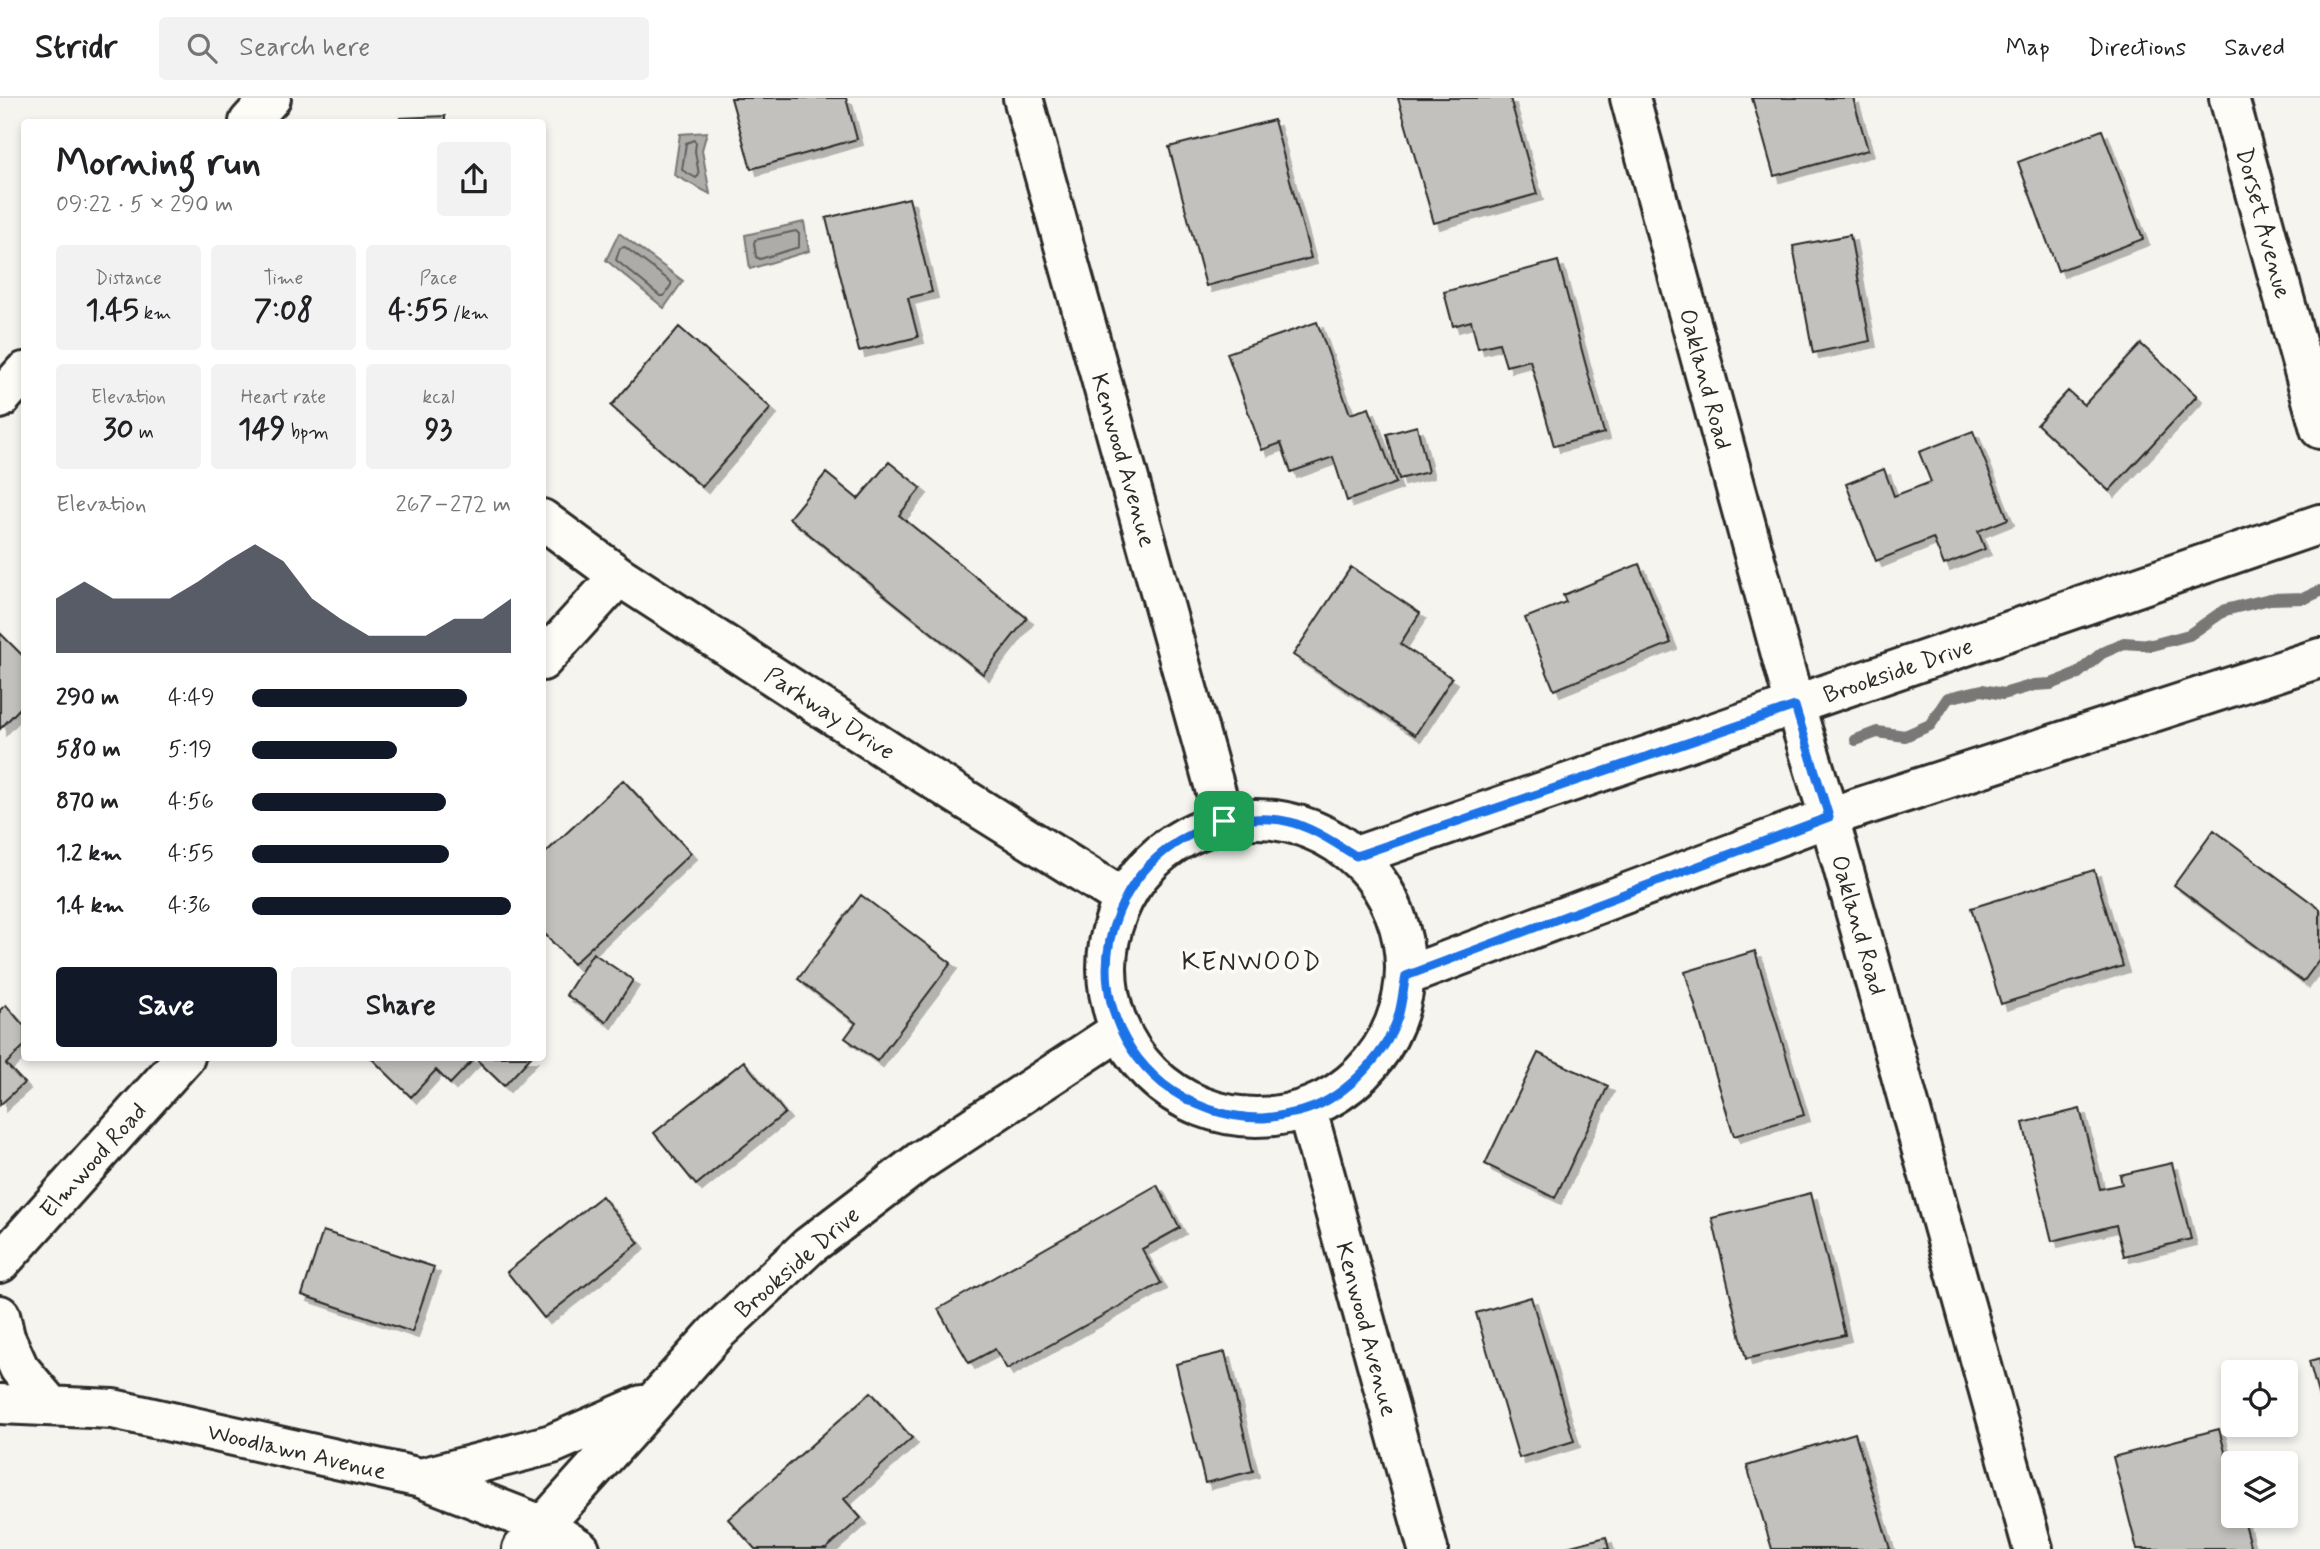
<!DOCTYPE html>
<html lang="en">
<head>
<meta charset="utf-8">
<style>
  :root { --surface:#fff; --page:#f2f2f2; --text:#202124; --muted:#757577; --line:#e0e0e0; --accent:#111827 }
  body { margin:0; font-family:Mynerve,sans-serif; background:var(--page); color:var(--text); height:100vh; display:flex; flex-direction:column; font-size:26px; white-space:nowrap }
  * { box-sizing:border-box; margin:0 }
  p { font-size:23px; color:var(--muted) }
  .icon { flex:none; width:38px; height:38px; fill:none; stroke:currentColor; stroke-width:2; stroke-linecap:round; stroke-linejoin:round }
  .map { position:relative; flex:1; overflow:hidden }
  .sheet { position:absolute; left:21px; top:21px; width:525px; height:942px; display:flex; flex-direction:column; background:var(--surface); border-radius:7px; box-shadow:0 4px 10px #0003 }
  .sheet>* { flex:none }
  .controls { position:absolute; left:2221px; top:1262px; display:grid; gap:14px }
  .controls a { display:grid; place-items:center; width:77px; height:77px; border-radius:7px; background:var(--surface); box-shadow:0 4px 10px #0003; font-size:35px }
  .pin { position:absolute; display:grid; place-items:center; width:60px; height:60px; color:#fff; margin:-30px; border-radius:14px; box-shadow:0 4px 10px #0006 }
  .round { display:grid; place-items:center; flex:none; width:74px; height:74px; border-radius:7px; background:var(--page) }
  .summary { display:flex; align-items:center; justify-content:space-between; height:119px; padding:0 35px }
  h1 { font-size:38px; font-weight:800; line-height:52px }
  .metrics { display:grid; grid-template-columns:repeat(3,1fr); gap:10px; height:119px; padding:7px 35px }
  .metrics div { display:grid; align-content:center; border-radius:7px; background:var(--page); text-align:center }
  .metrics b { font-size:30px; font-weight:800 }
  .metrics small { font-size:19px; font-weight:400 }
  .metrics p { font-size:19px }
  .chart { height:196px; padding:14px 35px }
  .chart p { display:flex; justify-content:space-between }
  .chart svg { width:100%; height:126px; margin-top:7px; fill:var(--accent); opacity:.7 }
  .action { display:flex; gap:14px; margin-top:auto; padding:14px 35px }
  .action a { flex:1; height:80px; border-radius:7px; background:var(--accent); color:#fff; font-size:28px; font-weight:800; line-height:80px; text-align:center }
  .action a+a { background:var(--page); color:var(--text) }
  ul { padding:0 35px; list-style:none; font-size:23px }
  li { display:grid; grid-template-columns:112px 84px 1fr; align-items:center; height:52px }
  li i { height:18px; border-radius:9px; background:var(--accent) }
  header { display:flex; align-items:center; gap:42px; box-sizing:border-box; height:98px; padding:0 35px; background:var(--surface); border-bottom:2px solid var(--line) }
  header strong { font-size:33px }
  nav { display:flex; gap:38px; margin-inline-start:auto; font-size:24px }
  .search { width:490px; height:63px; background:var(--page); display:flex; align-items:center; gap:18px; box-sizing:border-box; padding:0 24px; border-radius:7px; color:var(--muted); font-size:26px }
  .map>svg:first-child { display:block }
  .water { fill:#adaca9; stroke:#797877; stroke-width:2 }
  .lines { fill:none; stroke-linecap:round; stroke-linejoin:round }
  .shore { stroke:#5f5f5d; stroke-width:2 }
  .stream { stroke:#797877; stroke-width:12 }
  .building { fill:#c2c1be; stroke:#2b2b2b; stroke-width:2; filter:url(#shadow) }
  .minor-casing { stroke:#2b2b2b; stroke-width:44 }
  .minor { stroke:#fdfcf7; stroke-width:38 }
  .route-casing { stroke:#fff; stroke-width:14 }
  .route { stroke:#1a73e8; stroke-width:9 }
  .labels { text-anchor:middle; stroke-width:7; stroke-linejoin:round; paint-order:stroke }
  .street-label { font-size:24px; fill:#2b2b2b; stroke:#fdfcf7 }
  .neighbourhood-label { font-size:26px; letter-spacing:2px; fill:#2b2b2b; stroke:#fdfcf7 }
</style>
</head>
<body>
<header>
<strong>Stridr</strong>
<div class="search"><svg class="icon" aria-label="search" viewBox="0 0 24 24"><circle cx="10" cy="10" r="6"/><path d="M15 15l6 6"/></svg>Search here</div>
<nav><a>Map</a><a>Directions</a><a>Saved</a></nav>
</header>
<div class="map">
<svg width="2320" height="1451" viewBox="0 0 2320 1451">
  <defs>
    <filter id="shadow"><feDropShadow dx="6" dy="6" stdDeviation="0" flood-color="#0004"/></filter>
  </defs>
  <rect width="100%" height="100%" fill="#f5f4ef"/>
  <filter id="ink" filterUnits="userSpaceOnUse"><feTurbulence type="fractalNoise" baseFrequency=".0143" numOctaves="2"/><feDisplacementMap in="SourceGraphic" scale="14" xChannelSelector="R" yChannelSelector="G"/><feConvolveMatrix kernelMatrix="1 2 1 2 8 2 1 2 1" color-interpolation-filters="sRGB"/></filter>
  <g filter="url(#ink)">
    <path class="water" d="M 707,34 L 702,52 L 710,96 L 674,77 L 680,36 Z
      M 804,124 L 809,153 L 750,171 L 745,137 Z
      M 619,135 L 683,183 L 664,210 L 606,162 Z"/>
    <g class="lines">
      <path class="shore" d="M 694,42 L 696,45 L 695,53 L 699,77 L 696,80 L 682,72 L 686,45 Z
        M 796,133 L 799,136 L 799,149 L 760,161 L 756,159 L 754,145 L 755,142 Z
        M 625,149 L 671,184 L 671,187 L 664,198 L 660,198 L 616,162 L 620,150 Z"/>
      <path class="stream" d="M 1856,642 L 1877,634 L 1905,638 L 1930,627 L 1948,600 L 1982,592 L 2003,596 L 2034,587 L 2051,586 L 2077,576 L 2102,555 L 2124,545 L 2152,547 L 2189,537 L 2225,512 L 2270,501 L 2305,500 L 2320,493"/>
    </g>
    <path class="building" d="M 731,0 L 846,0 L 857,41 L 751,71 Z
      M 1398,0 L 1510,0 L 1537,96 L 1434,125 Z
      M 1752,0 L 1853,0 L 1868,52 L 1774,78 Z
      M 445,18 L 445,24 L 401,24 L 400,20 Z
      M 1274,22 L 1311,160 L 1206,188 L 1169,49 Z
      M 2102,32 L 2143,141 L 2058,173 L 2018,64 Z
      M 909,100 L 932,194 L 908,200 L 918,239 L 859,253 L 826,120 Z
      M 1850,137 L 1870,243 L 1813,255 L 1793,148 Z
      M 1558,163 L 1604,335 L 1554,348 L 1530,262 L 1506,268 L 1499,245 L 1478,250 L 1471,223 L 1453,228 L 1444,194 Z
      M 1317,224 L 1350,316 L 1369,310 L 1396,385 L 1347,403 L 1333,359 L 1291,374 L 1281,345 L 1262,352 L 1227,255 Z
      M 679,229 L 771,310 L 702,389 L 611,308 Z
      M 2141,246 L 2197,298 L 2109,393 L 2037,326 L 2068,293 L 2084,307 Z
      M 1417,328 L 1428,374 L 1399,381 L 1387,336 Z
      M 1973,333 L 2008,421 L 1978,433 L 1985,451 L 1944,467 L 1933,440 L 1876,463 L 1846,386 L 1884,371 L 1894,398 L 1931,384 L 1919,354 Z
      M 889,364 L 921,390 L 899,417 L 1027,520 L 983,576 L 789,420 L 826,375 L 858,401 Z
      M 1639,466 L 1671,545 L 1554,592 L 1525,520 L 1566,504 L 1563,497 Z
      M 1351,469 L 1420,515 L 1400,546 L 1452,580 L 1415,637 L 1293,557 Z
      M 0,535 L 24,559 L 24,606 L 0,631 Z
      M 623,682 L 691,755 L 573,866 L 542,833 L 542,758 Z
      M 2214,732 L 2320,811 L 2320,861 L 2303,884 L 2174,787 Z
      M 2094,772 L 2123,868 L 2001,906 L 1971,810 Z
      M 861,797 L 951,865 L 877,963 L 845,940 L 856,925 L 798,881 Z
      M 1755,853 L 1804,1017 L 1734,1038 L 1685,874 Z
      M 593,855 L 633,882 L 606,924 L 566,897 Z
      M 6,907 L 24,928 L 24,948 L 6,966 L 24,985 L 0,1007 L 0,912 Z
      M 1538,955 L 1608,988 L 1555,1100 L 1485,1066 Z
      M 370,959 L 531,959 L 504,988 L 475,960 L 450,986 L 436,972 L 411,999 Z
      M 744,963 L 785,1015 L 696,1087 L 654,1035 Z
      M 2080,1011 L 2100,1091 L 2122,1086 L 2120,1077 L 2172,1065 L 2191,1141 L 2124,1158 L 2116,1127 L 2052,1143 L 2023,1025 Z
      M 1157,1087 L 1180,1130 L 1142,1151 L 1161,1185 L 1007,1271 L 995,1251 L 969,1265 L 938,1211 Z
      M 1811,1095 L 1845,1237 L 1746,1261 L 1712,1120 Z
      M 602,1098 L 639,1145 L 544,1220 L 507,1174 Z
      M 323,1133 L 434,1169 L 412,1234 L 302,1197 Z
      M 1531,1199 L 1574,1343 L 1519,1360 L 1476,1215 Z
      M 1225,1254 L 1253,1373 L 1205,1385 L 1176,1266 Z
      M 2320,1260 L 2320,1303 L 2309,1263 Z
      M 871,1294 L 912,1340 L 844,1401 L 861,1420 L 826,1451 L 755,1451 L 728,1421 Z
      M 2219,1331 L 2233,1384 L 2233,1418 L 2242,1418 L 2251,1451 L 2137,1451 L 2113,1359 Z
      M 1855,1335 L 1890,1451 L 1772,1451 L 1747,1368 Z
      M 1606,1439 L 1609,1451 L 1559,1451 Z"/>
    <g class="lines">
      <defs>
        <path id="minor" d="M 1023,0 L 1224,723
          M 1630,0 L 1795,608 L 1829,719 L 2033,1451
          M 2229,0 L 2320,331
          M 249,24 L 271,0
          M 0,301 L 24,274
          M 542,421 L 619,478 L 907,665 L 1123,800
          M 542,563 L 619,478
          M1107 870a149 149 0 1 1 298 0a149 149 0 1 1-298 0Z
          M 1356,758 L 2320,426
          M 1406,878 L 1829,719 L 2320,560
          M 1307,1012 L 1428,1451
          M 0,1165 L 185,959
          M 0,1217 L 5,1239 L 19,1270 L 51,1308
          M 0,1306 L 113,1311 L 421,1380 L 544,1428 L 580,1451
          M 421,1380 L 552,1346 L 642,1307
          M 522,1451 L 716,1235 L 809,1148 L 919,1064 L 1120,932"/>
      </defs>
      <use href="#minor" class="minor-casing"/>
      <use href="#minor" class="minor"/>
    </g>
  </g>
  <g class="lines" filter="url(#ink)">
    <defs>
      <path id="route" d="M 1795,608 L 1829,719 L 1406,878 C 1403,891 1402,906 1398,919 C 1385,960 1339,1005 1298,1014 C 1286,1016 1273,1020 1261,1020 C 1226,1020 1191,1008 1163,986 C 1049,891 1122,713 1270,721 C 1302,722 1330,742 1356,758 Z"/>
    </defs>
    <use href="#route" class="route-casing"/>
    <use href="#route" class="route"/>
  </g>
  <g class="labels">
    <g class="street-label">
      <text transform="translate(2264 125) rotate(75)" y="8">Dorset Avenue</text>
      <text transform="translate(1706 281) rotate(75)" y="8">Oakland Road</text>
      <text transform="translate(1124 362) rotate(74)" y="8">Kenwood Avenue</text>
      <text transform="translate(1898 572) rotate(-19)" y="8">Brookside Drive</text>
      <text transform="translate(830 615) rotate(33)" y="8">Parkway Drive</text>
      <text transform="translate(1859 827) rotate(74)" y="8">Oakland Road</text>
      <text transform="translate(93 1062) rotate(-48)" y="8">Elmwood Road</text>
      <text transform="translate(797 1164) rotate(-41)" y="8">Brookside Drive</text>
      <text transform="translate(1367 1231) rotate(75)" y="8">Kenwood Avenue</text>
      <text transform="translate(297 1353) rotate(13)" y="8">Woodlawn Avenue</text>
    </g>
    <g class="neighbourhood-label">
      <text x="1252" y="872">KENWOOD</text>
    </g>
  </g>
</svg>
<div class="controls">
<a><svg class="icon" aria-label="locate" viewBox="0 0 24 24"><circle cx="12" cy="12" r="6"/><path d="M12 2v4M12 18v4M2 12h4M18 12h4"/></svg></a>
<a><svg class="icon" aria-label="layers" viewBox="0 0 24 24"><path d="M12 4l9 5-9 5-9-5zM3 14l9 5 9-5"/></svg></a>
</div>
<div class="pin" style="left:1224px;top:723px;background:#1e9e55"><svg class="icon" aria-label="arrive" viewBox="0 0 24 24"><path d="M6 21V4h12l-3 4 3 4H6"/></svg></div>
<section class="sheet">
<div class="summary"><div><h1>Morning run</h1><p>09:22 · 5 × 290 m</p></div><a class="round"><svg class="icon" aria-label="share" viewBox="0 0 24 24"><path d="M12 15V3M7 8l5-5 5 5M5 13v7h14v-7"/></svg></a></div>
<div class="metrics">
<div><p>Distance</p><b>1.45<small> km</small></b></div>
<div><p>Time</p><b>7:08</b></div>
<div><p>Pace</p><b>4:55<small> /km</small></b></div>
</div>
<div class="metrics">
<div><p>Elevation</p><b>30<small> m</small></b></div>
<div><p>Heart rate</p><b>149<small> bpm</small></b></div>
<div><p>kcal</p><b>93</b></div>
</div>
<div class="chart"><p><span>Elevation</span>267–272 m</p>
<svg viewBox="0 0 160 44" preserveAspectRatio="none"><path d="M0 44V25L10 19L20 25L30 25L40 25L50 19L60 12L70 6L80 12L90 25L100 32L110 38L120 38L130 38L140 32L150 32L160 25V44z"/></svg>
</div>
<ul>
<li><b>290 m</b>4:49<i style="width:83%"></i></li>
<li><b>580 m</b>5:19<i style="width:56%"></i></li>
<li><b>870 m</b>4:56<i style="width:75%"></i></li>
<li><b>1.2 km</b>4:55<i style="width:76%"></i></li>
<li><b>1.4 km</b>4:36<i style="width:100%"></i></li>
</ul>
<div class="action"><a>Save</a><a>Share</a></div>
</section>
</div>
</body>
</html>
